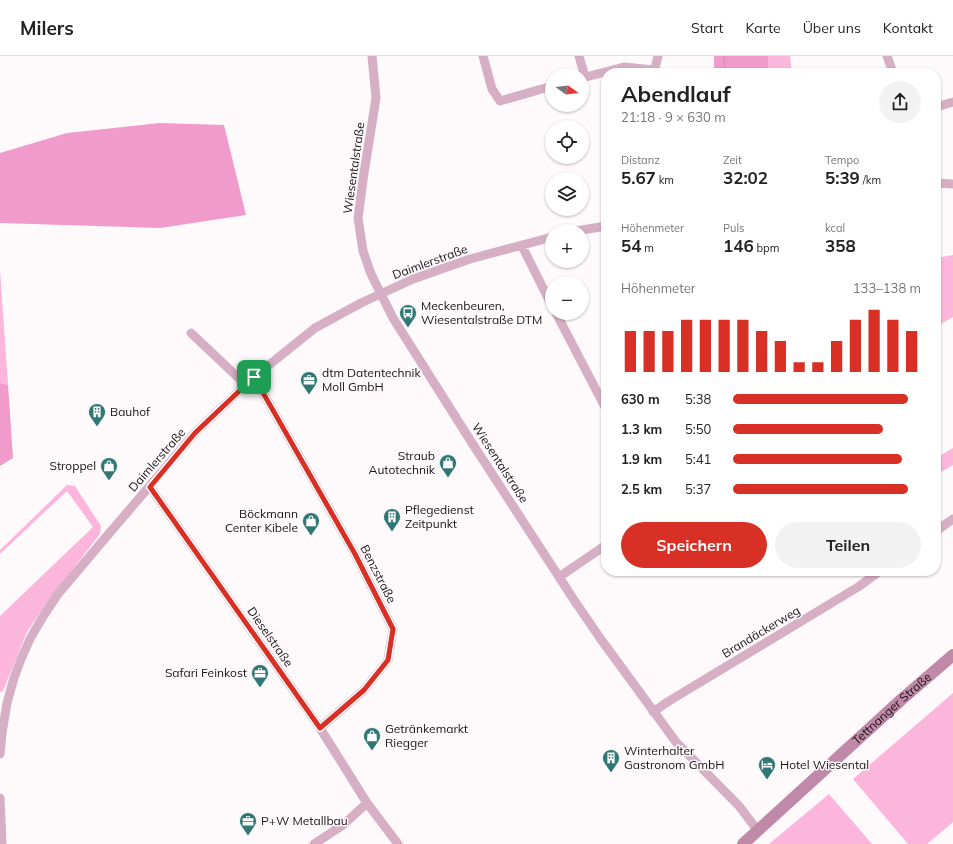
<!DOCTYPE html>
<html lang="de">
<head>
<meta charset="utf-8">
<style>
  :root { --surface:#fff; --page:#f2f2f2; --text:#222; --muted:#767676; --line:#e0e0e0; --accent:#d93025 }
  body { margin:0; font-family:Mulish,sans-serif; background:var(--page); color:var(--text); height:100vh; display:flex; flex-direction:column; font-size:15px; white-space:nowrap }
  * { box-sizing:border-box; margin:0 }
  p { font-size:13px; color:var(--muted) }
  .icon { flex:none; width:22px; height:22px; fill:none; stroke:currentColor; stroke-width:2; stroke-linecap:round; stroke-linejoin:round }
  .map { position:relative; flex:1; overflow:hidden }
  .panel { position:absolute; left:601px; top:12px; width:340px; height:508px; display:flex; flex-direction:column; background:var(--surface); border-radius:16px; box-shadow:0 1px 3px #0004 }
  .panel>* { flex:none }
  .needle { width:26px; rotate:105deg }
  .controls { position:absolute; left:545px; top:12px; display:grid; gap:8px }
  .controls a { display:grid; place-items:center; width:44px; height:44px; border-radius:50%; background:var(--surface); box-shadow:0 1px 3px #0004; font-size:20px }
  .pin { position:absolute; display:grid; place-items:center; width:34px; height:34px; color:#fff; margin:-17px; border-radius:8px; box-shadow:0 2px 6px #0006 }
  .round { display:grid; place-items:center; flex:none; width:42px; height:42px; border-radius:21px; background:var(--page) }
  .summary { display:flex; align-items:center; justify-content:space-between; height:68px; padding:0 20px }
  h1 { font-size:22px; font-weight:700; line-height:30px }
  .figures { display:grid; grid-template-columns:repeat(3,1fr); gap:6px; height:68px; padding:4px 20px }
  .figures div { display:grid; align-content:center }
  .figures b { font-size:17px; font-weight:700 }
  .figures small { font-size:11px; font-weight:400 }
  .figures p { font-size:11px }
  .chart { height:112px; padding:8px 20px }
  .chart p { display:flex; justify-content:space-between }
  .chart svg { width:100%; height:72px; margin-top:4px; stroke:var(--accent); stroke-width:6 }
  .action { display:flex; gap:8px; margin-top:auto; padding:8px 20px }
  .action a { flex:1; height:46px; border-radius:24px; background:var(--accent); color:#fff; font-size:16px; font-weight:700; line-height:46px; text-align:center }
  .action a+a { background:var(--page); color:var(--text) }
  ul { padding:0 20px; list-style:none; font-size:13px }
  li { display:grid; grid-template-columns:64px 48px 1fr; align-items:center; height:30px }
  li i { height:10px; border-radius:5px; background:var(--accent) }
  header { display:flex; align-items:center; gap:24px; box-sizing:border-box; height:56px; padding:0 20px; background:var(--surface); border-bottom:1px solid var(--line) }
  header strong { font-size:19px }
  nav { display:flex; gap:22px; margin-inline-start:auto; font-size:14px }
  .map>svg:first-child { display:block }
  .green { fill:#fcb6dc }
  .forest { fill:#f09bcb }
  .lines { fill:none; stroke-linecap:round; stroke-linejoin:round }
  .stream { stroke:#e692c2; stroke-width:2.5 }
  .street { stroke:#d6afc4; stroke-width:9 }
  .secondary { stroke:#c189a8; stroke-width:12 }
  .route-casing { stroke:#fff; stroke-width:8 }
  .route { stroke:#d93025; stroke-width:5 }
  .labels { text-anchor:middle; stroke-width:3; stroke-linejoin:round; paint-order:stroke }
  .street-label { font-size:12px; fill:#191216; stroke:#fefafc }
  .poi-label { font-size:12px; fill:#191216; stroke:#fefafc; text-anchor:start }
</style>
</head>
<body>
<header>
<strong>Milers</strong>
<nav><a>Start</a><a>Karte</a><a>Über uns</a><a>Kontakt</a></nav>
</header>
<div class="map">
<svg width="953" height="788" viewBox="0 0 953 788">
  <rect width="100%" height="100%" fill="#fefafc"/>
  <path class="green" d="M 768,0 L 790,0 L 792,17 L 769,17 Z
    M 953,199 L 953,261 L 936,271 L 936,202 Z
    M 0,214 L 8,329 L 0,327 Z
    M 953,392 L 953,409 L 936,419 L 936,402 Z
    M 67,429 L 75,430 L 101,470 L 100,478 L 46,548 L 27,576 L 3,635 L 0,636 L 0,560 L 93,471 L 67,435 L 0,498 L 0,494 Z
    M 953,637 L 953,766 L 927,788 L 908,788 L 853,723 Z
    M 829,738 L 872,788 L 769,788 Z"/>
  <path class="forest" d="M 714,0 L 768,0 L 769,17 L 714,17 Z
    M 160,67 L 224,69 L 246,159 L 160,172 L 0,167 L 0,97 L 67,77 Z
    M 0,327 L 8,329 L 13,402 L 0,410 Z"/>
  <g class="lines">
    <path class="stream" d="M 724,0 L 725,17"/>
    <path class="street" d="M 372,0 L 376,42 L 364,117 L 358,162 L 363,195 L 371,218 L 393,262 L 472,387 L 574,544 L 600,582 L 676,686 L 739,750 L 758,775
      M 483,0 L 492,33 L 500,45 L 552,30
      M 579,0 L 585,21
      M 887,0 L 893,17
      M 654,17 L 658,0
      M 582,22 L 624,11 L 654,14
      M 936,51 L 953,46
      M 936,127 L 953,128
      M 576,175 L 606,170
      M 522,190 L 552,250
      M 556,257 L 606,353
      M 191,277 L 246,329
      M 254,321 L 355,498 L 393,573 L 388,604 L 364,634 L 320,672
      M 150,431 L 320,672 L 367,747 L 343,769 L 314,788
      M 936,475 L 953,463
      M 559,521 L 606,489
      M 653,656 L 669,645 L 858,531 L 880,515
      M 0,698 L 2,677 L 7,647 L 14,622 L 21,603 L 31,581 L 44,559 L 58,538 L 101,487 L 195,377 L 254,321 L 315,272 L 361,247 L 413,223 L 470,203 L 552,181
      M 0,742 L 2,788
      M 367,747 L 398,788"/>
    <path class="secondary" id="s1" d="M 743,788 L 902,643 L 953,599"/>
  </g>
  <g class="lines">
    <defs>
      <path id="route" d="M 254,321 L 355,498 L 393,573 L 388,604 L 364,634 L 320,672 L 150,431 L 195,377 Z"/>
    </defs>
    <use href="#route" class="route-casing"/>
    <use href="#route" class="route"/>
  </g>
  <defs>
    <symbol id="bus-pin" viewBox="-11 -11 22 30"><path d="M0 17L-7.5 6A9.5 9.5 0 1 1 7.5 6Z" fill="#2f7875" stroke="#fefafc"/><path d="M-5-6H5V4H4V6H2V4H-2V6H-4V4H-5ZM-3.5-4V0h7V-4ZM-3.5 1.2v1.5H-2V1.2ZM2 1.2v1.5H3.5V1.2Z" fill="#fff"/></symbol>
    <symbol id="office-pin" viewBox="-11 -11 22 30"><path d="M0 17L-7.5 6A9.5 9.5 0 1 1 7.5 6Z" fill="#2f7875" stroke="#fefafc"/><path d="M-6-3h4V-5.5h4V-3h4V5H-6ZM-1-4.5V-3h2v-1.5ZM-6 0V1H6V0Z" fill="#fff"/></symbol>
    <symbol id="building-pin" viewBox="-11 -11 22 30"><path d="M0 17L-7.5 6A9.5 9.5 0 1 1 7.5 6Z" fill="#2f7875" stroke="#fefafc"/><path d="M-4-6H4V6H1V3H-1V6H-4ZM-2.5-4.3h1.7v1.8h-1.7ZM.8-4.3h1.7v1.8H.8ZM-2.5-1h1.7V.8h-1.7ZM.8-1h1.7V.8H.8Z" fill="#fff"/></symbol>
    <symbol id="shop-pin" viewBox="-11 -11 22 30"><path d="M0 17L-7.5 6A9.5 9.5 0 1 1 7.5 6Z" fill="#2f7875" stroke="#fefafc"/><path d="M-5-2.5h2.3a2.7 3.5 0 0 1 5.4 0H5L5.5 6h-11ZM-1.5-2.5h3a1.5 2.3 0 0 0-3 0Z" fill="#fff"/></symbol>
    <symbol id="hotel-pin" viewBox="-11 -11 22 30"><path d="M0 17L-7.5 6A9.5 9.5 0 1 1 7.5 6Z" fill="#2f7875" stroke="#fefafc"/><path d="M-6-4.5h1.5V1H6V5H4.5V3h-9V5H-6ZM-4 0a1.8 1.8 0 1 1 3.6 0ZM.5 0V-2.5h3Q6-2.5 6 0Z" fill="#fff"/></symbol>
  </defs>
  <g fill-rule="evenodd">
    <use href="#bus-pin" x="398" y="247" width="20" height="27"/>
    <use href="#office-pin" x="299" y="314" width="20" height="27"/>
    <use href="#building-pin" x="87" y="346" width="20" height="27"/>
    <use href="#shop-pin" x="438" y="397" width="20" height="27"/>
    <use href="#shop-pin" x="99" y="400" width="20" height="27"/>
    <use href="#building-pin" x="382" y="451" width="20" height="27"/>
    <use href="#shop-pin" x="301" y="455" width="20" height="27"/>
    <use href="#office-pin" x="250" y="607" width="20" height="27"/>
    <use href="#shop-pin" x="362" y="670" width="20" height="27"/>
    <use href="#building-pin" x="601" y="692" width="20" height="27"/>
    <use href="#hotel-pin" x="757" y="699" width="20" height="27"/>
    <use href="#office-pin" x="238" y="755" width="20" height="27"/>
  </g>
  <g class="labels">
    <g class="street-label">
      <text transform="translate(354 112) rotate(-82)" y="4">Wiesentalstraße</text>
      <text transform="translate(430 206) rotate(-20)" y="4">Daimlerstraße</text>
      <text transform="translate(157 404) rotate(-49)" y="4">Daimlerstraße</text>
      <text transform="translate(500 407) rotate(57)" y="4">Wiesentalstraße</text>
      <text transform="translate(378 518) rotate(63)" y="4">Benzstraße</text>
      <text transform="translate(761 576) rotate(-31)" y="4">Brandäckerweg</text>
      <text transform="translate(270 581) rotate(55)" y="4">Dieselstraße</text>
      <text dy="4" stroke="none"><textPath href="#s1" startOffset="201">Tettnanger Straße</textPath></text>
    </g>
    <g class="poi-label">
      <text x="421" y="254">Meckenbeuren,<tspan x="421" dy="14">Wiesentalstraße DTM</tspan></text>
      <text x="322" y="321">dtm Datentechnik<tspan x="322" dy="14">Moll GmbH</tspan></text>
      <text x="110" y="360">Bauhof</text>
      <text x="435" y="404" text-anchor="end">Straub<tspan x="435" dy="14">Autotechnik</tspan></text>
      <text x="96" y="414" text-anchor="end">Stroppel</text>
      <text x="405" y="458">Pflegedienst<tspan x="405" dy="14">Zeitpunkt</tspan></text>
      <text x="298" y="462" text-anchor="end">Böckmann<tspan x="298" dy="14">Center Kibele</tspan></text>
      <text x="247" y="621" text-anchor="end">Safari Feinkost</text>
      <text x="385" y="677">Getränkemarkt<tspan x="385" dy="14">Riegger</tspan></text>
      <text x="624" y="699">Winterhalter<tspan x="624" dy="14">Gastronom GmbH</tspan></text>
      <text x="780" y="713">Hotel Wiesental</text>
      <text x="261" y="769">P+W Metallbau</text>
    </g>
  </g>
</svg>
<div class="controls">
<a><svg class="needle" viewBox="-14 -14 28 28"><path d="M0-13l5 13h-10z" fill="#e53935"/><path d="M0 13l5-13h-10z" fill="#767676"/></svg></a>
<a><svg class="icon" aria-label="locate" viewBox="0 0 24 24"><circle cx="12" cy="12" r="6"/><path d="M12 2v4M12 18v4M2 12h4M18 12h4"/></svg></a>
<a><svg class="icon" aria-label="layers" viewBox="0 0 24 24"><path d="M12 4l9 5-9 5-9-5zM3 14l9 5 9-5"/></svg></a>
<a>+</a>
<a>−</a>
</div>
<div class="pin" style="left:254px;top:321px;background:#1e9e55"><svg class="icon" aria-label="arrive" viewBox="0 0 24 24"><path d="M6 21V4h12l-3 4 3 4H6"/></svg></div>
<section class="panel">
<div class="summary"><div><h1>Abendlauf</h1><p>21:18 · 9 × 630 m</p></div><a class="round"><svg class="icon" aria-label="share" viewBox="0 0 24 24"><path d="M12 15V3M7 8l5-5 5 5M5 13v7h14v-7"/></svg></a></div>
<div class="figures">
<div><p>Distanz</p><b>5.67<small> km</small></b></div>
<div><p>Zeit</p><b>32:02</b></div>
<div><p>Tempo</p><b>5:39<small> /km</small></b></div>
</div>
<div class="figures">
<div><p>Höhenmeter</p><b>54<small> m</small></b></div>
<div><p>Puls</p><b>146<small> bpm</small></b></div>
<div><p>kcal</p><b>358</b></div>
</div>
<div class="chart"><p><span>Höhenmeter</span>133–138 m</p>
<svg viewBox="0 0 160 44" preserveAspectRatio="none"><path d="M5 44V19M15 44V19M25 44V19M35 44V12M45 44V12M55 44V12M65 44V12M75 44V19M85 44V25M95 44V38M105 44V38M115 44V25M125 44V12M135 44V6M145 44V12M155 44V19"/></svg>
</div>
<ul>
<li><b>630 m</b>5:38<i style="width:93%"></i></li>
<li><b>1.3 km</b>5:50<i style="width:80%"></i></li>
<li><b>1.9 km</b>5:41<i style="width:90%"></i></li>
<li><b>2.5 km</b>5:37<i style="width:93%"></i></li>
</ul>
<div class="action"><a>Speichern</a><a>Teilen</a></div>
</section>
</div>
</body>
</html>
